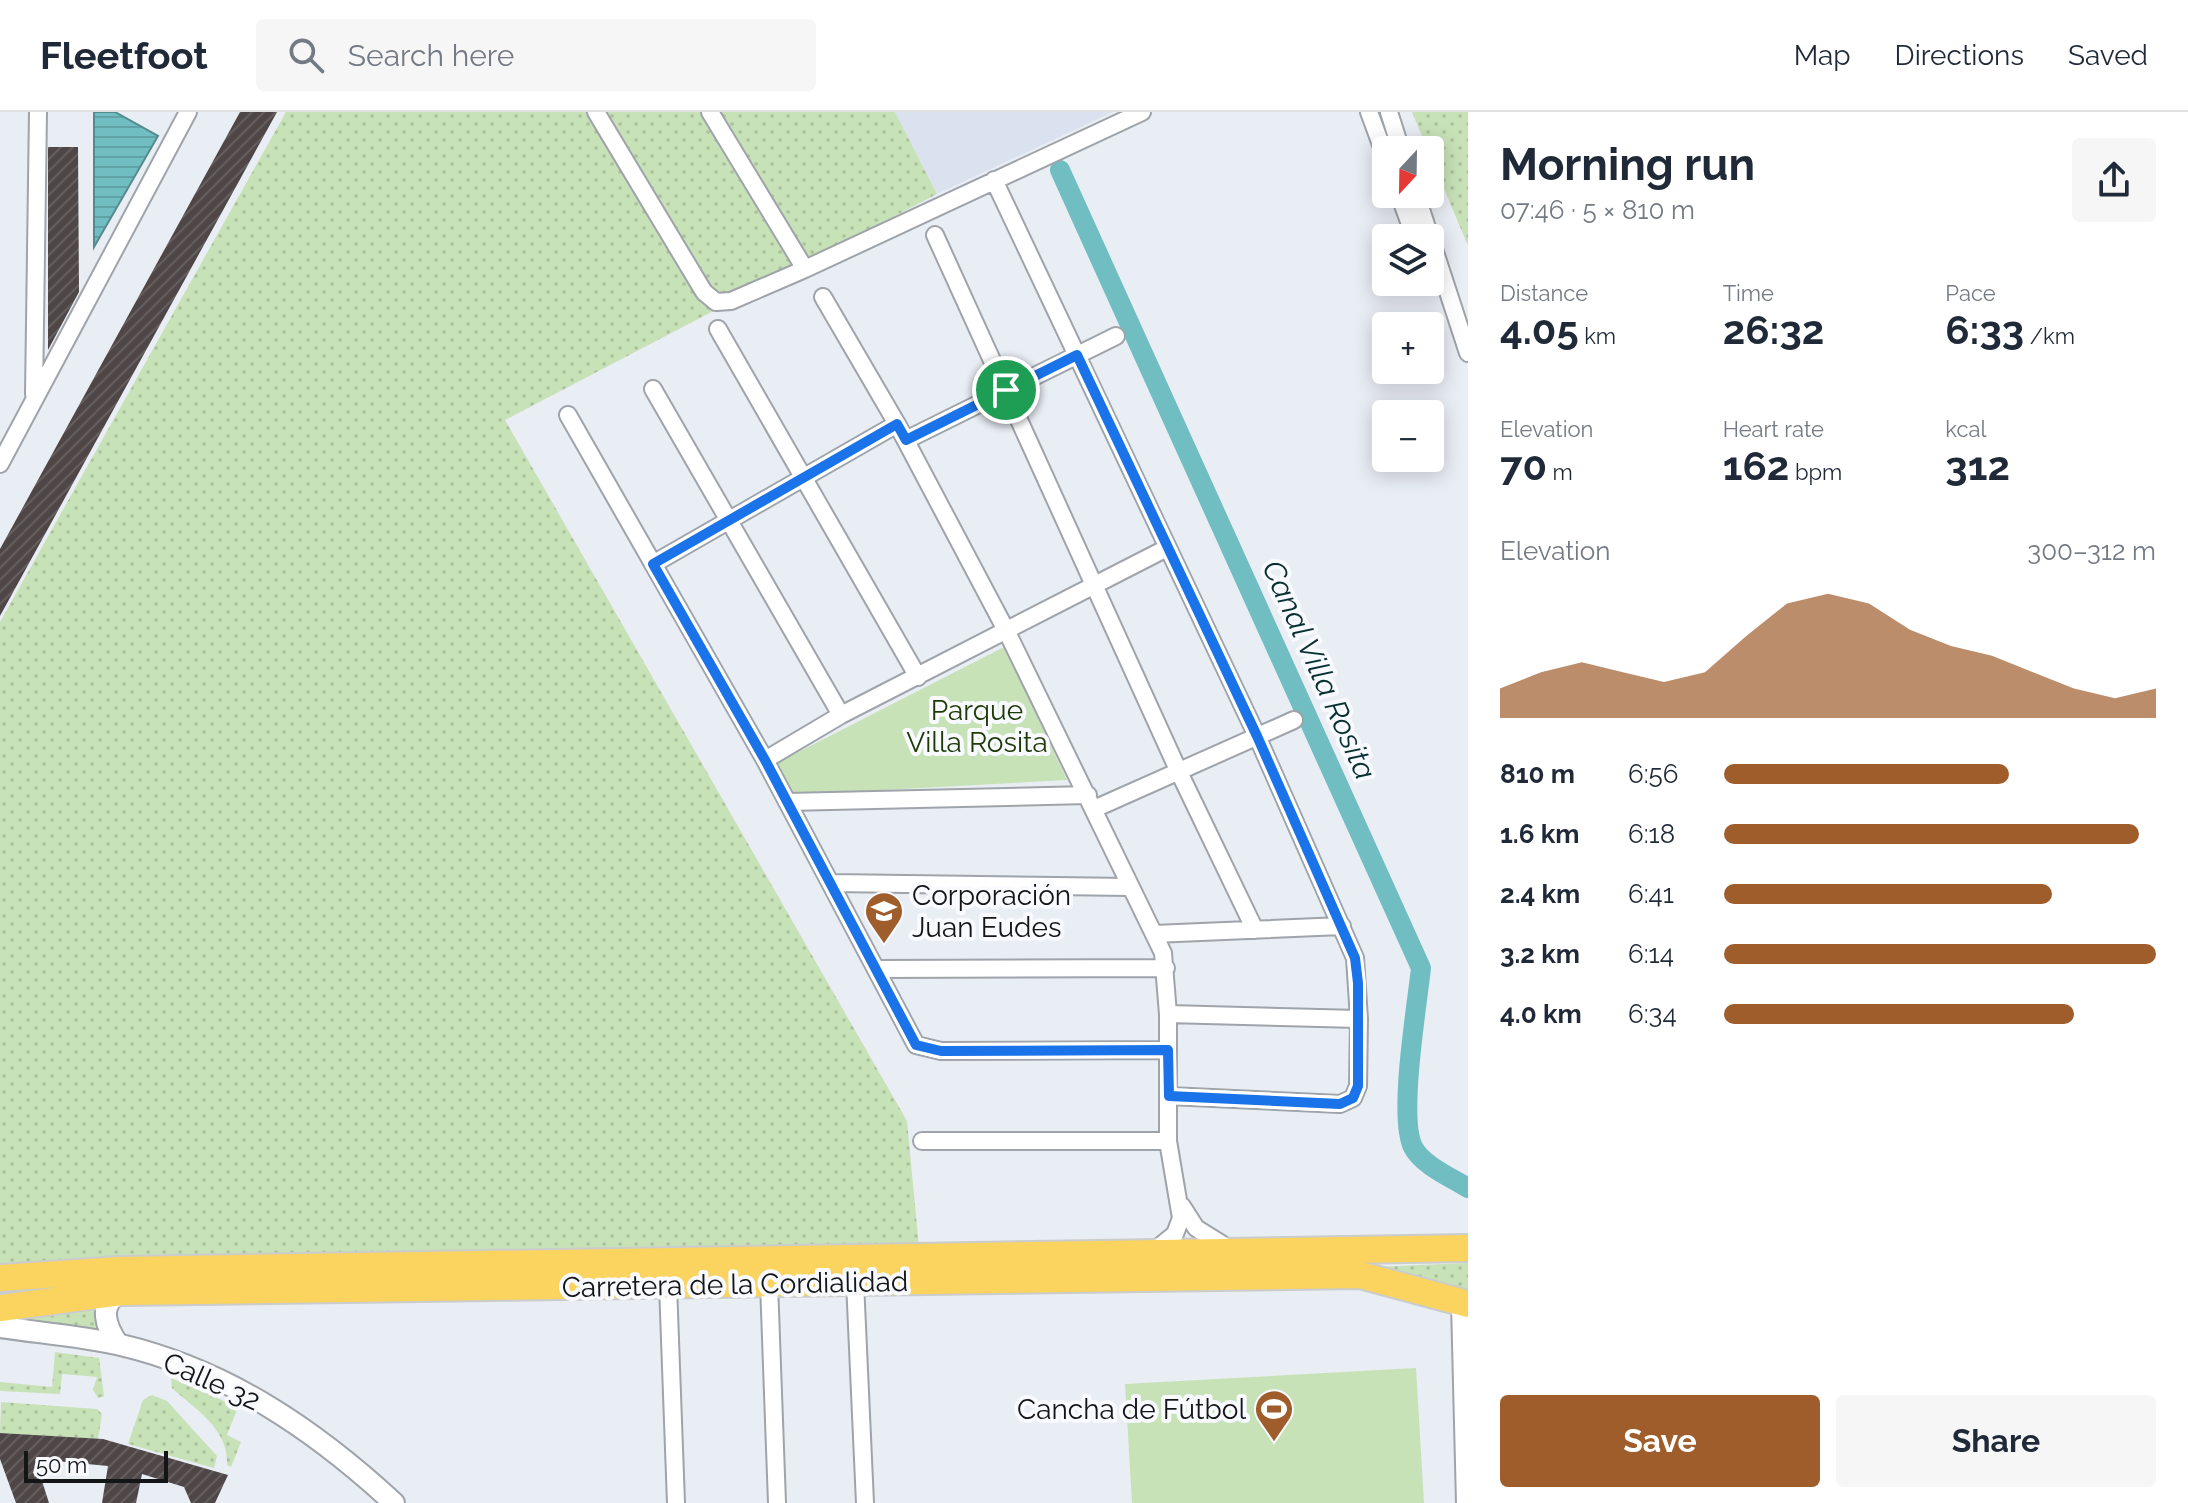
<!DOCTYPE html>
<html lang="en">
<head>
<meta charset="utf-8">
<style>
  :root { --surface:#fff; --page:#f6f6f7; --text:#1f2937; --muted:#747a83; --line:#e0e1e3; --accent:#a05d2c }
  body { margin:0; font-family:Raleway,sans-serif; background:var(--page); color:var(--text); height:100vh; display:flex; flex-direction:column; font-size:30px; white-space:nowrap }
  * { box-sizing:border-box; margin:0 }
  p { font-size:26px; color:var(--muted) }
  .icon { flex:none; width:44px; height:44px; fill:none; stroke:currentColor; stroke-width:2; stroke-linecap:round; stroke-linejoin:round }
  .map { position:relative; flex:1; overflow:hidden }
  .sheet { display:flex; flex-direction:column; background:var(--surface); width:720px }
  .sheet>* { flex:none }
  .needle { width:52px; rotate:202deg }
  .tools { position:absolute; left:1372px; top:24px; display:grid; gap:16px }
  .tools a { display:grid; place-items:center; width:72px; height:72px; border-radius:8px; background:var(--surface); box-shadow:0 4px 20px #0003; font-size:40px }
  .scale { position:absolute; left:24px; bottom:20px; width:144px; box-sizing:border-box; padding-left:8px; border:4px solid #131517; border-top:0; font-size:22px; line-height:28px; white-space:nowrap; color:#131517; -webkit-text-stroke:6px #f8faff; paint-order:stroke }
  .pin { position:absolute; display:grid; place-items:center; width:68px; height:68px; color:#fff; margin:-34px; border:4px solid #fff; border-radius:50%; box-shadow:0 2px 8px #0007 }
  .round { display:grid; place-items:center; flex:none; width:84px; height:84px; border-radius:8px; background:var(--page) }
  .head { display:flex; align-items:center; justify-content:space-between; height:136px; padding:0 32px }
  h1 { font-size:44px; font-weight:700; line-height:60px }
  .figures { display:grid; grid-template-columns:repeat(3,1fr); gap:12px; height:136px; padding:8px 32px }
  .figures div { display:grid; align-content:center }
  .figures b { font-size:40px; font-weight:700 }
  .figures small { font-size:22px; font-weight:400 }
  .figures p { font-size:22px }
  .chart { height:224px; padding:16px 32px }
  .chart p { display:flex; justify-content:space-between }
  .chart svg { width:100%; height:144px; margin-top:8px; fill:var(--accent); opacity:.7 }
  .primary-button { display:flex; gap:16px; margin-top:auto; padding:16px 32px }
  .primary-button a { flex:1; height:92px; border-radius:8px; background:var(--accent); color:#fff; font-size:32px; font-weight:700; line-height:92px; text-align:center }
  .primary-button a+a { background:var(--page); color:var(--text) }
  ul { padding:0 32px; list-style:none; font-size:26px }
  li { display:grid; grid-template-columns:128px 96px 1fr; align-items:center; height:60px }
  li i { height:20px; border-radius:10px; background:var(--accent) }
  header { display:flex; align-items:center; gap:48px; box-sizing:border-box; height:112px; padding:0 40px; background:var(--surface); border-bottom:2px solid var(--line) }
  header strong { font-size:38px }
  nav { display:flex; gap:44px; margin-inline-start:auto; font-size:28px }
  .search { width:560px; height:72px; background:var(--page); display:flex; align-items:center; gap:20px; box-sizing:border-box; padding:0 28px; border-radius:8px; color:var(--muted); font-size:30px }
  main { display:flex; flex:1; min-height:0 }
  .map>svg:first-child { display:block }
  .built { fill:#dae2f0 }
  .grass { fill:url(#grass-dots) }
  .park { fill:#c8e2b8 }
  .water { fill:url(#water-rules); stroke:#548b8f; stroke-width:2 }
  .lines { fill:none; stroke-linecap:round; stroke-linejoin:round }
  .canal { stroke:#70bdc2; stroke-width:20 }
  .building { fill:url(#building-hatch) }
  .minor-casing { stroke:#9fa3aa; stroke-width:20 }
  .tertiary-casing { stroke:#9fa3aa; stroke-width:24 }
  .trunk-casing { stroke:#cbcccc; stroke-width:30 }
  .minor { stroke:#fff; stroke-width:16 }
  .tertiary { stroke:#fff; stroke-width:20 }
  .trunk { stroke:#fad45e; stroke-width:26 }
  .route-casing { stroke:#fff; stroke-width:16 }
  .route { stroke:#1a73e8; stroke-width:10 }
  .labels { text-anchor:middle; stroke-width:8; stroke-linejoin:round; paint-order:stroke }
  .park-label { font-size:28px; fill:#1e3a04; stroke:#f8faff }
  .poi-label { font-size:28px; fill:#131517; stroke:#f8faff; text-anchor:start }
  .street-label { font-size:28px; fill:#131517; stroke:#f8faff }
  .water-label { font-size:30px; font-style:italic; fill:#083032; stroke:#f8faff }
</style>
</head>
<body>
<header>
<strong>Fleetfoot</strong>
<div class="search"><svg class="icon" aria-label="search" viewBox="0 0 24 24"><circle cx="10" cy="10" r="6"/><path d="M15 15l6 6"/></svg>Search here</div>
<nav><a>Map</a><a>Directions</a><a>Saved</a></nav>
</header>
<main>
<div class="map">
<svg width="1468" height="1391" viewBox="0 0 1468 1391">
  <defs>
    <pattern id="grass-dots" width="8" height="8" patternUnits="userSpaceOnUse" patternTransform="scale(2)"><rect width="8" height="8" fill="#c8e2b8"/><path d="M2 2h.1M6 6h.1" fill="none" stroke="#abc19d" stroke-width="1.8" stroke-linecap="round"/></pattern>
    <pattern id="water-rules" width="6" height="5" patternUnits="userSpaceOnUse" patternTransform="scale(2)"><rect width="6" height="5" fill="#70bdc2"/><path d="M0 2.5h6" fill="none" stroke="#60a2a6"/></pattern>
    <pattern id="building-hatch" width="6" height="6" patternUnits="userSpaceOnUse" patternTransform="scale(2)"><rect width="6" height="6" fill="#4f4747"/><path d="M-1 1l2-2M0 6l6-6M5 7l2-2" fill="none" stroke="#645e5e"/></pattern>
  </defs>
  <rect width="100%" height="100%" fill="#e9edf4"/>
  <path class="built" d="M 895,0 L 1113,0 L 937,82 Z"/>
  <path class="grass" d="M 286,0 L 895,0 L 937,82 L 505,308 L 907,1009 L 919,1136 L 0,1155 L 0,510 Z
    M 1412,0 L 1468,0 L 1468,134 Z
    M 1468,1151 L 1468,1177 L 1373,1155 Z
    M 98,1194 L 96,1211 L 101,1221 L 0,1213 L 0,1201 Z
    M 55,1240 L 99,1246 L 104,1284 L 98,1286 L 93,1278 L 97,1265 L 62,1262 L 60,1282 L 0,1279 L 0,1270 L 52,1275 Z
    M 171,1266 L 238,1295 L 227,1323 L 241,1330 L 231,1355 L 227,1353 C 229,1317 196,1298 172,1276 Z
    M 152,1283 L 167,1289 L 217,1344 L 214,1356 L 128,1332 L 143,1288 Z
    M 1,1290 L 97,1297 L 102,1302 L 98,1327 L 0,1321 Z"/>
  <path class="park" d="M 1004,535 L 1067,668 L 791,683 L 775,652 Z
    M 1416,1256 L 1424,1391 L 1132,1391 L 1125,1272 Z"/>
  <path class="water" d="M 94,0 L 115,0 L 158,24 L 94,135 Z"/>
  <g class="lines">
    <path class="canal" d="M 1060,58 L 1421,856 C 1417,894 1398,1005 1413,1035 C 1422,1053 1452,1066 1468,1076"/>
  </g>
  <path class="building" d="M 240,0 L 277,0 L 0,504 L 0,437 Z
    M 48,35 L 78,35 L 79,180 L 48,238 Z
    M 0,1321 L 103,1327 L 228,1363 L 215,1391 L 191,1391 L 184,1375 L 142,1362 L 136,1391 L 102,1391 L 108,1354 L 35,1347 L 49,1391 L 16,1391 L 0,1347 Z"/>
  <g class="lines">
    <defs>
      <path id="minor" d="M 596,0 L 704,180 L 716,190 L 731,189 L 805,157 L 1142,0
        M 710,0 L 805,157
        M 1369,0 L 1386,46
        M 1389,0 L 1401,38
        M 994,68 L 1257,624 L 1355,846 L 1359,907 L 1358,974 L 1353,986 L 1340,992 L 1169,984
        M 1399,82 L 1415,126
        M 1416,82 L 1468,241
        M 935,123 L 1179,660 L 1255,818
        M 823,185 L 897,312 L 1007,520 L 1163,841 L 1168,902 L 1168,1029 L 1181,1106 L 1175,1122 L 1154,1139
        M 718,217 L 918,565
        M 653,277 L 841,603
        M 34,282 L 38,0
        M 568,303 L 765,648 L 916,933 L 941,939 L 1168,938
        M 906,328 L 1116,224
        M 0,352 L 188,0
        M 653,452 L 897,312
        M 765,648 L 841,603 L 1167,436
        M 787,690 L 1088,683
        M 1094,697 L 1294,608
        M 832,771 L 1130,775
        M 1154,822 L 1342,814
        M 876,857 L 1166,856
        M 1168,902 L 1359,907
        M 922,1029 L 1168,1029
        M 1182,1094 L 1196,1116 L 1228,1136
        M 855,1170 L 865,1391
        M 769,1171 L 777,1391
        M 668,1173 L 676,1391
        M 1460,1191 L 1465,1391"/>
      <path id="tertiary" d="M 0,1215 C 40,1221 82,1224 121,1233 C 227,1258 315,1318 394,1391
        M 118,1232 C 106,1215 97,1192 121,1180"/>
      <path id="trunk" d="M 0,1166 L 119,1158 L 1468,1136
        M 0,1196 L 121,1180 L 1360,1163 L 1468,1192"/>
    </defs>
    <use href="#minor" class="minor-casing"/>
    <use href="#tertiary" class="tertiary-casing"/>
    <use href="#trunk" class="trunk-casing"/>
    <use href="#minor" class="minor"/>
    <use href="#tertiary" class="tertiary"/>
    <use href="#trunk" class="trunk"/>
  </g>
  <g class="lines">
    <defs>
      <path id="route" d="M 1077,243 L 1257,624 L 1355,846 L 1358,871 L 1358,974 L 1353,986 L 1340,992 L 1169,984 L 1168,938 L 941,939 L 916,933 L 765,648 L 653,452 L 897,312 L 906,328 Z"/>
    </defs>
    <use href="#route" class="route-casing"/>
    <use href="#route" class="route"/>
  </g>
  <defs>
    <symbol id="school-pin" viewBox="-11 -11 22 30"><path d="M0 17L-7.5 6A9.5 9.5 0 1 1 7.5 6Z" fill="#a05d2c" stroke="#f8faff"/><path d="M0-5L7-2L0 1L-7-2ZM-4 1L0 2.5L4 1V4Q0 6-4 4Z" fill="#fff"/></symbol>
    <symbol id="stadium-pin" viewBox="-11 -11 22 30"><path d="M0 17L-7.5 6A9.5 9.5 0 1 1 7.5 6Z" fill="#a05d2c" stroke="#f8faff"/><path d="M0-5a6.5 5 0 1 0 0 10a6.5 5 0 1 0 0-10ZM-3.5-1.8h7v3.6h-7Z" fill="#fff"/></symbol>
  </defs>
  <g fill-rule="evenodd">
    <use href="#school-pin" x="862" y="777" width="44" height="60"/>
    <use href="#stadium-pin" x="1252" y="1275" width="44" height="60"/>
  </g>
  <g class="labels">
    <g class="park-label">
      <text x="977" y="608">Parque<tspan x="977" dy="32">Villa Rosita</tspan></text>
    </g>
    <g class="poi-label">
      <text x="912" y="793">Corporación<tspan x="912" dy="32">Juan Eudes</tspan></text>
      <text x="1246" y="1307" text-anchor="end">Cancha de Fútbol</text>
    </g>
    <g class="street-label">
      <text transform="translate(735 1172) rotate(-1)" y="10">Carretera de la Cordialidad</text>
      <text transform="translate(212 1269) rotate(24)" y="10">Calle 32</text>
    </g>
    <g class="water-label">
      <text transform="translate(1319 558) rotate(66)" y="10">Canal Villa Rosita</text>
    </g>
  </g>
</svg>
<div class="tools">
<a><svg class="needle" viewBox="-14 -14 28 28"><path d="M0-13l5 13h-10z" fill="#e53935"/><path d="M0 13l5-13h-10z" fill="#747a83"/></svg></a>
<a><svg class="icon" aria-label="layers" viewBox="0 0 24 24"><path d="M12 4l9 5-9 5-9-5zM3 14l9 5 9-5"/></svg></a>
<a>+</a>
<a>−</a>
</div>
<div class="scale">50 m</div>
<div class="pin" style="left:1006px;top:278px;background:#1e9e55"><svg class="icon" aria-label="arrive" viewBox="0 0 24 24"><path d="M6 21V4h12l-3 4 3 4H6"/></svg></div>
</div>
<section class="sheet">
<div class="head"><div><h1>Morning run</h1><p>07:46 · 5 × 810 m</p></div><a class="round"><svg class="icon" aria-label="share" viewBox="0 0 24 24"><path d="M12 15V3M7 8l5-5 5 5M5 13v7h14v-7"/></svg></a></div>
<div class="figures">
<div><p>Distance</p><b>4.05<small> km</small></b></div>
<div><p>Time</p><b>26:32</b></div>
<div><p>Pace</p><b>6:33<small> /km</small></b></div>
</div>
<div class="figures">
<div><p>Elevation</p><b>70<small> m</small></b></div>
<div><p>Heart rate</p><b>162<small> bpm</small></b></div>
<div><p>kcal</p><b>312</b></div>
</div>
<div class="chart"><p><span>Elevation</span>300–312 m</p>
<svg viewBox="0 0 160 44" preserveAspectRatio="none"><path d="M0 44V35L10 30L20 27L30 30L40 33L50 30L60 19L70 9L80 6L90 9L100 17L110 22L120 25L130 30L140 35L150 38L160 35V44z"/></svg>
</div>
<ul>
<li><b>810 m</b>6:56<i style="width:66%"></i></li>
<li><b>1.6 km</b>6:18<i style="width:96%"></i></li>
<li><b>2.4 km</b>6:41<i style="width:76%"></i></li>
<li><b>3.2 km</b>6:14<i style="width:100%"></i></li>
<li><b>4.0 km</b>6:34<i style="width:81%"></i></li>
</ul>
<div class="primary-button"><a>Save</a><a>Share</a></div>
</section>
</main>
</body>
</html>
